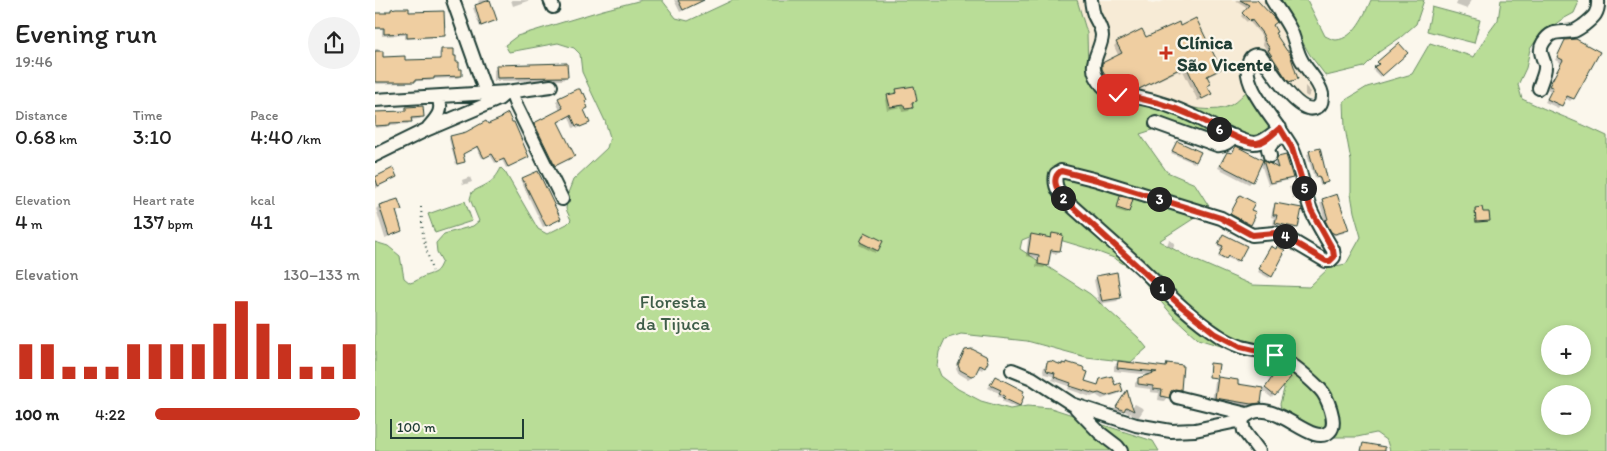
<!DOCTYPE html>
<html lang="en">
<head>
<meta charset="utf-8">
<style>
  :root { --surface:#fff; --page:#f2f2f2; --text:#222; --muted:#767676; --accent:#c8321e }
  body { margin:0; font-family:Itim,sans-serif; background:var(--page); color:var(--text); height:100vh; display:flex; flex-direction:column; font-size:19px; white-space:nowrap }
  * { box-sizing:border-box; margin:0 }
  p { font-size:16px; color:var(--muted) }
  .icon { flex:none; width:28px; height:28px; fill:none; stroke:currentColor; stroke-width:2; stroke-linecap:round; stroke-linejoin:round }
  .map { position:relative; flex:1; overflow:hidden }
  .panel { display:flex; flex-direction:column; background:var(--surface); width:375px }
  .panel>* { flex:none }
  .tools { position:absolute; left:1166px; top:325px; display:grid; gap:10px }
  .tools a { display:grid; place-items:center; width:50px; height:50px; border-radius:50%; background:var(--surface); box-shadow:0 2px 8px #0003; font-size:25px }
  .scale { position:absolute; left:15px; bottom:12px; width:134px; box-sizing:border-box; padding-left:5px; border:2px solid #1f3d34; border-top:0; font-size:14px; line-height:18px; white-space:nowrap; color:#1f3d34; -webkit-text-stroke:4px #fbf7ec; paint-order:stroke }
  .pin { position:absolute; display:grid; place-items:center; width:42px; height:42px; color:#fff; margin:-21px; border-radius:10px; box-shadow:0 2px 8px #0006 }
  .km { position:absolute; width:25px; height:25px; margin:-12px; border-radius:50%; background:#222; color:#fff; font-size:14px; line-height:25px; text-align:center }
  .round { display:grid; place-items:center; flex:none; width:52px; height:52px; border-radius:26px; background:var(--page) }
  .overview { display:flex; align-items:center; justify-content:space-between; height:85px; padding:0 15px }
  h1 { font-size:28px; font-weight:600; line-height:38px }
  .metrics { display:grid; grid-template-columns:repeat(3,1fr); gap:8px; height:85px; padding:5px 15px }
  .metrics div { display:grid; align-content:center }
  .metrics b { font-size:21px; font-weight:600 }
  .metrics small { font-size:14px; font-weight:400 }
  .metrics p { font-size:14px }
  .chart { height:140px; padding:10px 15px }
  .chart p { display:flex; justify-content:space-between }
  .chart svg { width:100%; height:90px; margin-top:5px; stroke:var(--accent); stroke-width:6 }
  ul { padding:0 15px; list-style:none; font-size:16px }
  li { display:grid; grid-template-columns:80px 60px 1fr; align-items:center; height:38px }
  li i { height:12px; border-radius:6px; background:var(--accent) }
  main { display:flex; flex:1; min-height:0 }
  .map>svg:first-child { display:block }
  .built { fill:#f7ebd6 }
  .green { fill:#b9dd97; stroke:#6c8d66; fill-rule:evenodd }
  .shadow { fill:#0003 }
  .building { fill:#efcea1; stroke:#1f3d34 }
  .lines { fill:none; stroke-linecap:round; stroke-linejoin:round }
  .minor-casing { stroke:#1f3d34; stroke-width:16 }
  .path { stroke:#1f3d34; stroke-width:2; stroke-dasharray:1 4; stroke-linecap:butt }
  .minor { stroke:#fbf7ec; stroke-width:12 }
  .route-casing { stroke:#fff; stroke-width:10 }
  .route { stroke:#c8321e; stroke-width:6 }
  .poi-dot { fill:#c8321e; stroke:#fbf7ec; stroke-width:2 }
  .labels { text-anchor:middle; stroke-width:4.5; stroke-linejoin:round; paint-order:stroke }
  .poi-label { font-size:19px; font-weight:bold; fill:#1f3d34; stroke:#fbf7ec; text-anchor:start }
  .park-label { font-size:19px; fill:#3e5d48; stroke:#fbf7ec }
</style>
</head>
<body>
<main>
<section class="panel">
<div class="overview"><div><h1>Evening run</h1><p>19:46</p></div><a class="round"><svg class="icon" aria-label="share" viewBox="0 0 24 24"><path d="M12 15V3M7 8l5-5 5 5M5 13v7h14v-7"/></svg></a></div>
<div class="metrics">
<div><p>Distance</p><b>0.68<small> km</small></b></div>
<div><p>Time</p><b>3:10</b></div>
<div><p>Pace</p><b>4:40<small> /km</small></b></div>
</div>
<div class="metrics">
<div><p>Elevation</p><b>4<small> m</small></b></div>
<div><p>Heart rate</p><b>137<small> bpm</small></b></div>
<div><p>kcal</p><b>41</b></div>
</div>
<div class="chart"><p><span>Elevation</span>130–133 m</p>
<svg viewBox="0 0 160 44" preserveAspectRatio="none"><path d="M5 44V27M15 44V27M25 44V38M35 44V38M45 44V38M55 44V27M65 44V27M75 44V27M85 44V27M95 44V17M105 44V6M115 44V17M125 44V27M135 44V38M145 44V38M155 44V27"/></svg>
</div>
<ul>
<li><b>100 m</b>4:22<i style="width:100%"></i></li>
</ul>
</section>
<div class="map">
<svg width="1232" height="451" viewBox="0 0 1232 451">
  <rect width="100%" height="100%" fill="#fbf7ec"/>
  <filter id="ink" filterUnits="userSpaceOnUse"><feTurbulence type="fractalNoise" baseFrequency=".02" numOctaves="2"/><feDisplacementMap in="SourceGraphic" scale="10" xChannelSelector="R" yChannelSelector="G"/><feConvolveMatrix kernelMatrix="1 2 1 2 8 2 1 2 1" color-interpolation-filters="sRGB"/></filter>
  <g filter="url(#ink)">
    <path class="built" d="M 702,0 L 771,0 L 777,4 L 793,0 L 893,0 L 946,82 L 940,100 L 912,95 L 883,50 L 872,50 L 870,56 L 885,87 L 874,90 L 856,106 L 837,110 L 819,109 L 773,95 L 713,71 L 712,33 Z"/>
    <path class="green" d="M 267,0 L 287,0 L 301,18 L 313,21 L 358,0 L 702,0 L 712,33 L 713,71 C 744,83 826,123 856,105 C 863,101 868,94 874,89 L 900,130 L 879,144 L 796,124 L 765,134 L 792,172 L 820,184 L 835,208 L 784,241 L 813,257 L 877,285 L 934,287 L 955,267 L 971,264 L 986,237 L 979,212 L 976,194 L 976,161 L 970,128 L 969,101 L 992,87 L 1037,74 L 1055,43 L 1099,57 L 1112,35 L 1123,20 L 1126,0 L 1202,0 L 1203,4 L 1199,13 L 1186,20 L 1164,36 L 1155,49 L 1151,68 L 1143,85 L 1147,99 C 1175,112 1204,122 1232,136 L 1232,451 L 1015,451 L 1012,441 L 1001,433 L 982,437 L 957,437 L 908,418 L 905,404 L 909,389 L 906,371 L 889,355 L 872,354 L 823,339 L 798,316 L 760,271 L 739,258 L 715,249 L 678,238 L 657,236 L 647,240 L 645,249 L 715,294 L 763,337 L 772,348 L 756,362 L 711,357 L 652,341 L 586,334 L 570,339 L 564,352 L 562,366 L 566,376 L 583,389 L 606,401 L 635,409 L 652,406 L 676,408 L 778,441 L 784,451 L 0,451 L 0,242 L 13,246 L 25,256 L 29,278 L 35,283 C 41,282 44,278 50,276 C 61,272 62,273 67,261 L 62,252 L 61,243 L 69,234 L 98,226 L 104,221 L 95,199 L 97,192 C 111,184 118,184 126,168 L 130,172 L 163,229 L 172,234 L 192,224 L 196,220 L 191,209 L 193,193 L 198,180 L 232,148 L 235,137 L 230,121 L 207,72 L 205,54 L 199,48 L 183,43 L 134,52 L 130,45 L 142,36 L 228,10 ZM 1175,334 L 1208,334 L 1208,366 L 1175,366 ZM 1175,394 L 1208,394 L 1208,426 L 1175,426 Z
      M 903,0 L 932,0 L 950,36 C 953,37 957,40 961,40 C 979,39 990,14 996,0 L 1049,0 L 1041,24 L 1026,37 L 1004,52 L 989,67 L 951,76 L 935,55 Z
      M 1057,7 L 1105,20 L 1099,43 L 1052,31 Z
      M 90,201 L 97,221 L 60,233 L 53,214 Z"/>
    <path class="shadow" d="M 105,0 L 114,0 L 121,20 L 105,27 L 98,8 L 105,5 L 103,1 Z
      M 136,0 L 155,0 L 138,6 Z
      M 299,0 L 330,0 L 305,12 Z
      M 860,0 L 880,0 L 896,25 L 921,79 L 919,81 L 912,83 L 892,54 L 893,52 L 887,43 L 888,42 L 886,35 L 873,20 L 872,22 L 866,16 L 873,8 Z
      M 1083,0 L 1097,0 L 1092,9 L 1081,5 Z
      M 16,10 L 33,14 L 69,35 L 67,37 L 30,39 L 30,35 L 7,36 L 7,29 L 0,29 L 0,14 L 10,14 Z
      M 805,28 L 844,69 L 841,73 L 831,77 L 831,86 L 835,94 L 831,97 L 823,101 L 808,71 L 804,73 L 803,71 L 759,92 L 749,91 L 748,88 L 744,90 L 728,82 L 724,68 L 728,64 L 744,57 L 739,46 L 742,43 L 771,39 Z
      M 1191,41 L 1198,98 L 1195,101 L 1190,98 L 1183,108 L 1170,102 L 1176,91 L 1172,89 L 1186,63 L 1180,60 Z
      M 1024,45 L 1031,53 L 1005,77 L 998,70 L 1002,66 L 1001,65 Z
      M 0,49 L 3,49 L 7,58 L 29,61 L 64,60 L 64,53 L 66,50 L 80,64 L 86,76 L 83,78 L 58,79 L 55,81 L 38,81 L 36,83 L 0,84 Z
      M 122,67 L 191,76 L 188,80 L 119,81 L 119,70 Z
      M 930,86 L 936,92 L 933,97 L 930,95 Z
      M 522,90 L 540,101 L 534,111 L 527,112 L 526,107 L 512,110 L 510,100 L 513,97 L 519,95 L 519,94 Z
      M 184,99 L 209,102 L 211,108 L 208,111 L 213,122 L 202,129 L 201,126 L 198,128 L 194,117 L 182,123 L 198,156 L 177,168 L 157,126 L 185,111 L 181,101 Z
      M 31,108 L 47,116 L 45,119 L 35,120 L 33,124 L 14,125 L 11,127 L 0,128 L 0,143 L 0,113 L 29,112 Z
      M 132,115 L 151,158 L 131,168 L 127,160 L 120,163 L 115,155 L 107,158 L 101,147 L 87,154 L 89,162 L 81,165 L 74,139 L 75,137 L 112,126 Z
      M 802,143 L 820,161 L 819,163 L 796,153 Z
      M 861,148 L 877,181 L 874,184 L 843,168 L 849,156 L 852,153 L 856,154 Z
      M 944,150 L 952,182 L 945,185 L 943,177 L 940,178 L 939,174 L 938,174 L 932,154 Z
      M 904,158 L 917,177 L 914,180 L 893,185 L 886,164 L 889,162 L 900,168 L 899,164 Z
      M 0,177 L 0,178 L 20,177 L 0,189 Z
      M 95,177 L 97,182 L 88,185 L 87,180 Z
      M 148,179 L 183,220 L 168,227 L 146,181 Z
      M 919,186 L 922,198 L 918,199 L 914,187 Z
      M 746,197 L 753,211 L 751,213 L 741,210 Z
      M 865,197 L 875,224 L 872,227 L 853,217 Z
      M 23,200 L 25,209 L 20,213 L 26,230 L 22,233 L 10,238 L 1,209 L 4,206 Z
      M 948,200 L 972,229 L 969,233 L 956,236 L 948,224 L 950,222 L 945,203 Z
      M 901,205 L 922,227 L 919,231 L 898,226 L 899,218 L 896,217 L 898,208 Z
      M 1100,209 L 1113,220 L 1112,222 L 1100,223 L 1099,210 Z
      M 490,233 L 506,241 L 500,253 L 484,245 Z
      M 677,234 L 684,251 L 681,254 L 674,253 L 672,265 L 669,268 L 661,267 L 662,258 L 651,256 L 653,239 L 656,236 L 674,239 Z
      M 848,236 L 863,260 L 861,262 L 851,257 L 849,260 L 843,257 L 847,248 L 842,246 Z
      M 794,240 L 800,243 L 798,248 L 792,245 Z
      M 903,247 L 896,276 L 894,278 L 883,272 L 886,267 L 884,267 L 894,250 L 901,249 Z
      M 722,277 L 745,298 L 742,301 L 724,304 L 719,280 Z
      M 588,355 L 609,367 L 607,370 L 603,368 L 599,375 L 593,379 L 583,373 L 581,369 Z
      M 743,362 L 789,368 L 792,364 L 805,389 L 801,393 L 796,392 L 789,401 L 783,400 L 784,393 L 775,392 L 775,389 L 760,387 L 760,383 L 764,379 L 777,375 L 739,371 L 739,366 Z
      M 673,363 L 686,366 L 692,363 L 709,381 L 722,386 L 726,380 L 746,391 L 743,394 L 727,399 L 721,395 L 716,397 L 693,389 L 694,386 L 677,380 L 678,376 L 669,374 L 668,371 L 669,367 Z
      M 898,369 L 899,395 L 897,398 L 888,391 L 897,379 L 891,377 Z
      M 620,377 L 644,405 L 641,408 L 627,401 L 628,398 L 623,396 L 624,393 L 613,388 Z
      M 843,379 L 861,385 L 885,403 L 882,406 L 873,407 L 837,401 L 840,382 Z
      M 749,395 L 756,408 L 760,404 L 769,409 L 763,418 L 756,414 L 757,411 L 755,414 L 748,410 L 745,413 L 739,410 Z"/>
    <path class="building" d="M 115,0 L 122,20 L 106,26 L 100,5 Z
      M 303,0 L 329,0 L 308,10 Z
      M 865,0 L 882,0 L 898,17 L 902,22 L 898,25 L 902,32 L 900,33 L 912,51 L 914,51 L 923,79 L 914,82 L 909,75 L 893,50 L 895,49 L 889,40 L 890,39 L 887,33 L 876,19 L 875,21 L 867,13 L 874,5 Z
      M 21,8 L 34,8 L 34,12 L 69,11 L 70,36 L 32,38 L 32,33 L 9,34 L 9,28 L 0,28 L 0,13 L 11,13 L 11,11 L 16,11 L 16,9 Z
      M 821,18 L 846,69 L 832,76 L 836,84 L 832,86 L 837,94 L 827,99 L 812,68 L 808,70 L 806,68 L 764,89 L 753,87 L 752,85 L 749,87 L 741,85 L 732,78 L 727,69 L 727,63 L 747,53 L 741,42 L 767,29 L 771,37 L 804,22 L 805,26 Z
      M 1201,39 L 1225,52 L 1199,99 L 1192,96 L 1187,106 L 1172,99 L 1178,87 L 1174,86 L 1188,60 L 1182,57 L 1190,40 Z
      M 1024,43 L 1033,53 L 1007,76 L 999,67 L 1004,64 L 1002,62 Z
      M 66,49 L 79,49 L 79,56 L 81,56 L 81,62 L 84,62 L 84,69 L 87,69 L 87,76 L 59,77 L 59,79 L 40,80 L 40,82 L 0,82 L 0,51 L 8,51 L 8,57 L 30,56 L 30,60 L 66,59 Z
      M 192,63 L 193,77 L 122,78 L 121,65 Z
      M 539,86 L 542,101 L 537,102 L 538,108 L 530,109 L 529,105 L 515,107 L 512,95 L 522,93 L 521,89 Z
      M 202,89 L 205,89 L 207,94 L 209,93 L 212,100 L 210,101 L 213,108 L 209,110 L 215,123 L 205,127 L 204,125 L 201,126 L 196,115 L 183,122 L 200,156 L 180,166 L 159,123 L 188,108 L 183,98 Z
      M 48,106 L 49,117 L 36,118 L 37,122 L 15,123 L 15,125 L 0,126 L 0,112 L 31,111 L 31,107 Z
      M 133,113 L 137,122 L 139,122 L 154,157 L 133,167 L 129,159 L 122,162 L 117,154 L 109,158 L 103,146 L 88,154 L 90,162 L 82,164 L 75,136 L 91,132 L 111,121 L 113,124 L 127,118 L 126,117 Z
      M 802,141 L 826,152 L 821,162 L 797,151 Z
      M 861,146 L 888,160 L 878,182 L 845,165 L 852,152 L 857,153 Z
      M 945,148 L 953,182 L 947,184 L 944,176 L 942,177 L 941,173 L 940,173 L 934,151 Z
      M 911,155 L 918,178 L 895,183 L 888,160 L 903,168 L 901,161 L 903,157 Z
      M 18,168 L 22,177 L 3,186 L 0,177 Z
      M 163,171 L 186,219 L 171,226 L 147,178 Z
      M 962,194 L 974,230 L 960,234 L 956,232 L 950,220 L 953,219 L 947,199 Z
      M 865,195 L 880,203 L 876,210 L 881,212 L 878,216 L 880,217 L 876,225 L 855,214 Z
      M 745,196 L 758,199 L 754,212 L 742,208 Z
      M 23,199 L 27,210 L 21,211 L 27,231 L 14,236 L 4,205 Z
      M 900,203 L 927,208 L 923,228 L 900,223 L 902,215 L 898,215 Z
      M 1107,207 L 1108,212 L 1114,212 L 1115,221 L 1101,222 L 1100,208 Z
      M 490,232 L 508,241 L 503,251 L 485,242 Z
      M 677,233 L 688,235 L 685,251 L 676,250 L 673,266 L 663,264 L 664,255 L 653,253 L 656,234 L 676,238 Z
      M 848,234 L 872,246 L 864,261 L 853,256 L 851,259 L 844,255 L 848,246 L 843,244 Z
      M 896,246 L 901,249 L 902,246 L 910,250 L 908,253 L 909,254 L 897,277 L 884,269 L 886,265 L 885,265 Z
      M 742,272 L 746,298 L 727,301 L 721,276 Z
      M 597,349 L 611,356 L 613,362 L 610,368 L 605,365 L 600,375 L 596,376 L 585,370 L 583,365 L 590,350 Z
      M 676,361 L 687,365 L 687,363 L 691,364 L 691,362 L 708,367 L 710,371 L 713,372 L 710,381 L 723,385 L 725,379 L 737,376 L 740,385 L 745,383 L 748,391 L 731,396 L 724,393 L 720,394 L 695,386 L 696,383 L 679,377 L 680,373 L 672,371 L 671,368 L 672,362 Z
      M 743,361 L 791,367 L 792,363 L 808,365 L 806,390 L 800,389 L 796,391 L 794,398 L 786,396 L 787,390 L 778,389 L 778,386 L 763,384 L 763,378 L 782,372 L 742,368 Z
      M 835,363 L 844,364 L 842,378 L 834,377 Z
      M 900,365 L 916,377 L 900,396 L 890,388 L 898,376 L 892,374 Z
      M 620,376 L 649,391 L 647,395 L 649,396 L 645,406 L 628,398 L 630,396 L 624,393 L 626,390 L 615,385 Z
      M 843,377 L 863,380 L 863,384 L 888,388 L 886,403 L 876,404 L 840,398 Z
      M 752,390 L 755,401 L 759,411 L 751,407 L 749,411 L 741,407 Z
      M 988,443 L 1010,447 L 1010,451 L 986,451 Z"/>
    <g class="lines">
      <defs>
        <path id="minor" d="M 78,0 L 111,93
          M 175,0 L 178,7
          M 716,0 C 717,5 717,10 719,15 C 722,22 727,28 727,36 C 726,50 714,62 721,76 C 732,97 743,93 762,97 C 782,101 802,108 820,117 C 837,125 861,141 879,143 C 889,143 898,133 905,128
          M 1164,88 C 1166,81 1171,72 1170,65 C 1168,57 1163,51 1168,43 C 1177,28 1185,34 1199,31 C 1202,30 1206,27 1209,25 C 1219,17 1224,13 1223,0
          M 136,92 L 141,105 L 187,199
          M 0,100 L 132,92 L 176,86
          M 781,123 L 842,145 C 849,146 855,141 859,136
          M 53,128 C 62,117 69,111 63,97
          M 0,155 L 51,130 L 124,99 L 132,92
          M 895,156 L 893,149 L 898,142 L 906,137
          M 637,370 L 657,378 L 697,404 L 761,425 L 796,431 L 820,430 L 867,420
          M 802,397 L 872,414
          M 701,408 L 725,433 L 742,446 L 746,451
          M 884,451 L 869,431 L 867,420 C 895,388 936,451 955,431 C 963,423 952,396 945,389 C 933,377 916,362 900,355 C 889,351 877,350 867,347 C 858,344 850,340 843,335 C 815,317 790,291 766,268 C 740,244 713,221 687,197 C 682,189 679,184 681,174 L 686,171 L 722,180 L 846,218 L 877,235 L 900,233 L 907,235 L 951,261 L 955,261 L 959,257 L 958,250 C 950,237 942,224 936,210 C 928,190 926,167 917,148 C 906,126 864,86 874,61 C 876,55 881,54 886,56 C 895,68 924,118 942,107 C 947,105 947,99 947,94 C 944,81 933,72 927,61 C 921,51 920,39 915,29 C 910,19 903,10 897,0"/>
      </defs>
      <use href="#minor" class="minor-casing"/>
      <path class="path" d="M 46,207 L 48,236 L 57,271"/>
      <use href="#minor" class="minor"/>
    </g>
  </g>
  <g class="lines" filter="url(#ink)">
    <defs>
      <path id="route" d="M 743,95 C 769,98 794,105 818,116 C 833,122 867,144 882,143 C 891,142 899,133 905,128 L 917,148 L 936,210 L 958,250 L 959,257 L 955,261 L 951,261 L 907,235 L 900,233 L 877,235 L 846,218 L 722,180 L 686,171 C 676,178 681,188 687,197 L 806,306 L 841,334 L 866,347 L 900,355"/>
    </defs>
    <use href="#route" class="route-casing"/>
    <use href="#route" class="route"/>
  </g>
  <path class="poi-dot" d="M788.5 45.5h5v5h5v5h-5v5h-5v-5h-5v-5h5z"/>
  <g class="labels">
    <g class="poi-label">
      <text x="802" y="49">Clínica<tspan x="802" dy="22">São Vicente</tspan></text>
    </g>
    <g class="park-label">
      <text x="298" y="308">Floresta<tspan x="298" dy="22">da Tijuca</tspan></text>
    </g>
  </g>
</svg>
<div class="tools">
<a>+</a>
<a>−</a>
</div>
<div class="scale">100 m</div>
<div class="pin" style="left:900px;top:355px;background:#1e9e55"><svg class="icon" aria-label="arrive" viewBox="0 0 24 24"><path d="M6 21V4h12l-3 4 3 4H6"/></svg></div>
<div class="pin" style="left:743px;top:95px;background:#d93025"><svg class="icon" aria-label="check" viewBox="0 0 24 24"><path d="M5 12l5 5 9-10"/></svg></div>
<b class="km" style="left:787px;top:288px">1</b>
<b class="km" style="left:688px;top:198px">2</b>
<b class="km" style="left:784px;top:199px">3</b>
<b class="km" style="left:910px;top:236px">4</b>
<b class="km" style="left:929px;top:188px">5</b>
<b class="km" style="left:844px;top:129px">6</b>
</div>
</main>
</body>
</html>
